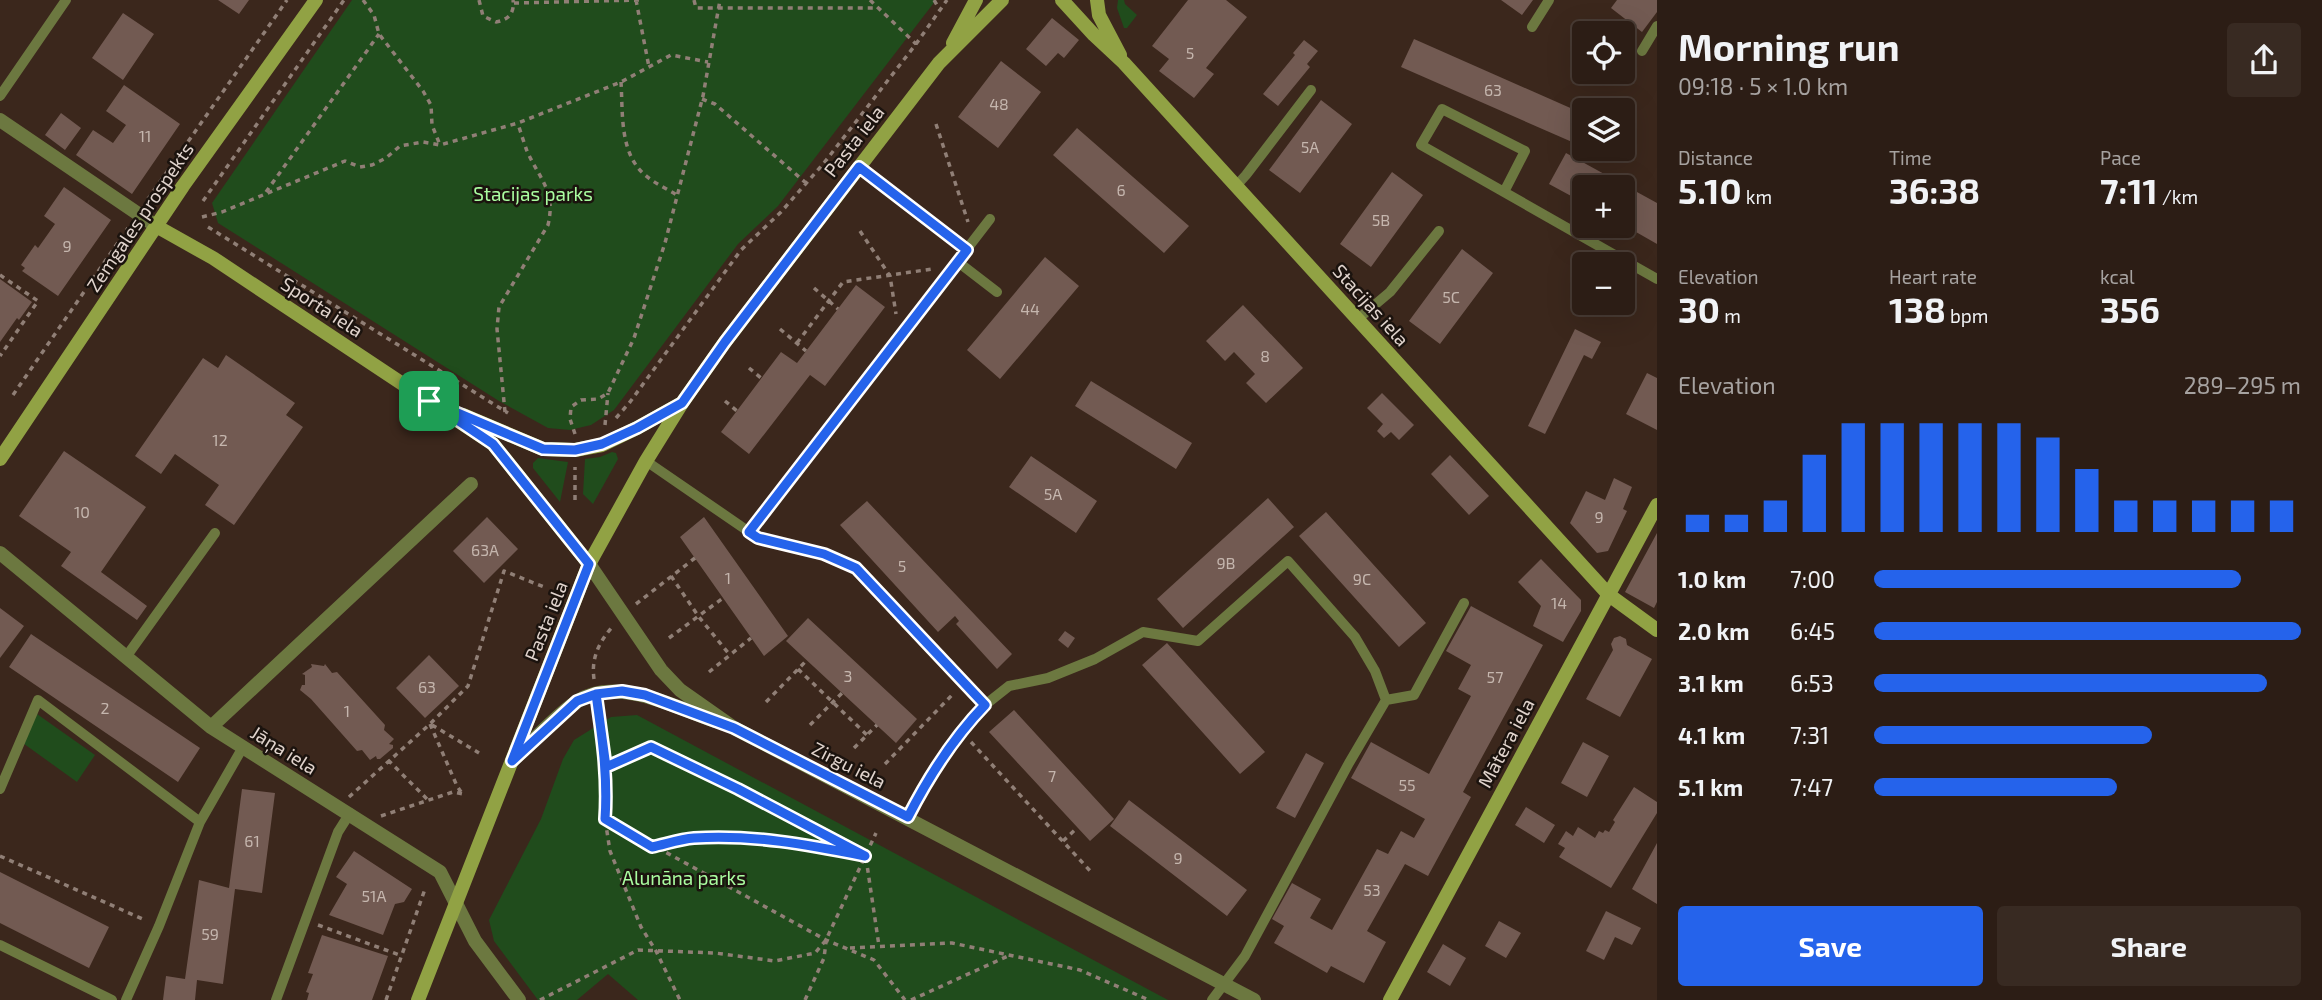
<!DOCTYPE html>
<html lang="en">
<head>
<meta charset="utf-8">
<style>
  :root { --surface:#2c1d15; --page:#382a22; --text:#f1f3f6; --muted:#a6a2a0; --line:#483b34; --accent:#2563eb }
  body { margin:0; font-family:"Exo 2",sans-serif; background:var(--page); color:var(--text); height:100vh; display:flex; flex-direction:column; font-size:26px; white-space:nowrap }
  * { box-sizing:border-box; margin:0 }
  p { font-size:23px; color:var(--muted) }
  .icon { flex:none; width:38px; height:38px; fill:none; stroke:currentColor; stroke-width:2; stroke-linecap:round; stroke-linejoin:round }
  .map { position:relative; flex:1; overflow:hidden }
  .details { display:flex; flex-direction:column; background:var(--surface); width:665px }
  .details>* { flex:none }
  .buttons { position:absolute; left:1572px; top:21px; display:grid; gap:14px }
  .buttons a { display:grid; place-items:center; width:63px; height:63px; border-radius:7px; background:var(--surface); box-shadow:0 7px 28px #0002,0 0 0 2px var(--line); font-size:35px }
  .pin { position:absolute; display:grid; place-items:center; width:60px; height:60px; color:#fff; margin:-30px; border-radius:14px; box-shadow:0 4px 10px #0006 }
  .round { display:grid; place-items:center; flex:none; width:74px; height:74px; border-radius:7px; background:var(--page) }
  .head { display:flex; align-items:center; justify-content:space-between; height:119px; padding:0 21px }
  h1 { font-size:38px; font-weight:700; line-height:52px }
  .figures { display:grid; grid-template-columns:repeat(3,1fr); gap:10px; height:119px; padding:7px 21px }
  .figures div { display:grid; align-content:center }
  .figures b { font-size:35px; font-weight:700 }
  .figures small { font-size:19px; font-weight:400 }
  .figures p { font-size:19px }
  .chart { height:196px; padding:14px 21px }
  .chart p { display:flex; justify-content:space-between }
  .chart svg { width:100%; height:126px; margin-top:7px; stroke:var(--accent); stroke-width:6 }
  .button { display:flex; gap:14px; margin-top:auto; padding:14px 21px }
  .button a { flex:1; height:80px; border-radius:7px; background:var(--accent); color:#fff; font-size:28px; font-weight:700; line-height:80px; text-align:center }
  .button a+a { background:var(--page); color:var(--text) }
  ul { padding:0 21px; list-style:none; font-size:23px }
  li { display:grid; grid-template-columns:112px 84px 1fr; align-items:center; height:52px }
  li i { height:18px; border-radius:9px; background:var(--accent) }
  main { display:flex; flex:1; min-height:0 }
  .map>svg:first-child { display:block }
  .green { fill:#204c1c }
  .building { fill:#725a52 }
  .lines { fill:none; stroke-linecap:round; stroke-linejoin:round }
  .path { stroke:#907f76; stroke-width:3.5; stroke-dasharray:5 5; stroke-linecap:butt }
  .lane { stroke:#6c7840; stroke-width:10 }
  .street { stroke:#6c7840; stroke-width:14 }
  .secondary { stroke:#91a244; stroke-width:14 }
  .route-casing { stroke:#fff; stroke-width:14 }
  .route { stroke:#2563eb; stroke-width:9 }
  .labels { text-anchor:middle; stroke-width:5; stroke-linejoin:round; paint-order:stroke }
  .number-label { font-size:16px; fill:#c5b6ae }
  .street-label { font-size:19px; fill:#e1d4cd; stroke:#1b130e }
  .park-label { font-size:19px; fill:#aafda0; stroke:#1b130e }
</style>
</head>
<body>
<main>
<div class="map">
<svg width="1657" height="1000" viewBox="0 0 1657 1000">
  <rect width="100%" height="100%" fill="#3b271c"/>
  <path class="green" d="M 352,0 L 936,0 L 778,206 L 738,244 L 614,410 L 591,425 L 570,430 L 548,428 L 499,401 L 218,223 L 212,203 Z
    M 1118,0 L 1124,0 L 1125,4 L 1137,15 L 1127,28 L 1124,28 L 1117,8 Z
    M 612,452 L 616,453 L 618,459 L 593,504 L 583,494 L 585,459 L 600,457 Z
    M 538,458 L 568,462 L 560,502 L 533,468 L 533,463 Z
    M 37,714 L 95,755 L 77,782 L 20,741 Z
    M 637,715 L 1168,1000 L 638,1000 L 608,974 L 577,1000 L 538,1000 L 494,941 L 489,920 L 541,819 L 563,759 L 574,740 L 611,717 Z"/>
  <path class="building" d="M 218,0 L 249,0 L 239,14 Z
    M 1188,0 L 1226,0 L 1247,17 L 1206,68 L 1214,74 L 1194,98 L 1159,71 L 1169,59 L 1152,46 Z
    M 1501,0 L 1533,0 L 1522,15 Z
    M 1617,0 L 1657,0 L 1657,12 L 1642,32 L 1611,8 Z
    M 123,13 L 154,34 L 123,80 L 92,58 Z
    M 1052,18 L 1079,40 L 1064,58 L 1058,53 L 1046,66 L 1026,49 Z
    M 1414,39 L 1584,114 L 1584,134 L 1579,145 L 1401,67 Z
    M 1304,40 L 1318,51 L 1307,64 L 1310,67 L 1278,106 L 1263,94 L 1295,55 L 1293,53 Z
    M 1001,61 L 1041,92 L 998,148 L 958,117 Z
    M 124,85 L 180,124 L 132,194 L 76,155 L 93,130 L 113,143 L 126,125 L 106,111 Z
    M 1321,100 L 1352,124 L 1300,193 L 1269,170 Z
    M 61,113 L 81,128 L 65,150 L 45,135 Z
    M 1077,128 L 1189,226 L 1164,253 L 1053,155 Z
    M 1566,153 L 1657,203 L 1657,244 L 1622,224 L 1622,187 L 1584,187 L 1584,203 L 1549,184 Z
    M 1392,172 L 1423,195 L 1371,267 L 1340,244 Z
    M 64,187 L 111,220 L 58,296 L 22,271 L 25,268 L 21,265 L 35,245 L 38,248 L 55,224 L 44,216 Z
    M 1462,249 L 1493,273 L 1440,344 L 1409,321 Z
    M 1045,257 L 1079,286 L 1000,379 L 967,350 Z
    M 0,279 L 32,302 L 19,320 L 17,318 L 0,342 Z
    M 856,285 L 885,307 L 825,386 L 810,375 L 749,454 L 721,432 L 781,352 L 797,363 Z
    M 1243,305 L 1303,368 L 1266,403 L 1246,383 L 1255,374 L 1234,352 L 1225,361 L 1206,341 Z
    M 1575,329 L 1601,342 L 1592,359 L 1584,355 L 1545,434 L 1528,426 Z
    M 226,355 L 295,403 L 286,415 L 303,427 L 234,525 L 205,505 L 219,485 L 175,454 L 161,474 L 135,456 L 203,358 L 218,368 Z
    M 1647,373 L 1657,378 L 1657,430 L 1626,414 Z
    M 1091,381 L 1192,443 L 1176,469 L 1075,406 Z
    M 1382,393 L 1414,425 L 1399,440 L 1391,432 L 1384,438 L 1377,431 L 1383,424 L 1367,408 Z
    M 64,451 L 146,507 L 101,572 L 147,606 L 137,620 L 61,566 L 71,552 L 19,516 Z
    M 1450,455 L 1489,496 L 1469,515 L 1431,474 Z
    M 1031,456 L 1097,501 L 1076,533 L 1009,487 Z
    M 1614,478 L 1632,487 L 1623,509 L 1627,511 L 1608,551 L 1597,553 L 1570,523 L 1586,491 L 1605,500 Z
    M 1268,498 L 1294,527 L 1183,628 L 1157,599 Z
    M 867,501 L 1012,654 L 997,669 L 956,624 L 959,621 L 955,616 L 938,632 L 840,525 Z
    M 1326,512 L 1426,623 L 1399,647 L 1299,536 Z
    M 487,517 L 518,549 L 484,583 L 453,551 Z
    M 704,517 L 788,636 L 764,656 L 680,537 Z
    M 1657,533 L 1657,602 L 1654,608 L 1625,592 Z
    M 1541,559 L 1581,600 L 1581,611 L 1563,642 L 1533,626 L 1541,606 L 1518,582 Z
    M 1471,606 L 1543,645 L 1463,792 L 1471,797 L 1428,876 L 1405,864 L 1367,931 L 1386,942 L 1364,983 L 1331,966 L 1327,973 L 1274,943 L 1284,926 L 1272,919 L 1292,883 L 1321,899 L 1310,918 L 1332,930 L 1377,849 L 1388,854 L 1401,831 L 1414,838 L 1425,819 L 1351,778 L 1371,742 L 1429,774 L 1471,696 L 1458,689 L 1471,665 L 1446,651 Z
    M 0,608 L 24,626 L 0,658 Z
    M 808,618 L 917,719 L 896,743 L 786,641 Z
    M 1065,631 L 1075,638 L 1068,648 L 1058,640 Z
    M 31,634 L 200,748 L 178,782 L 9,667 Z
    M 1620,636 L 1626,639 L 1627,645 L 1652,659 L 1620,717 L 1586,699 L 1613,650 L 1611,644 L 1614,638 Z
    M 1167,643 L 1265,752 L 1240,774 L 1142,665 Z
    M 429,655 L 459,686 L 425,718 L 396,688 Z
    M 311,664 L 324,666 L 325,664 L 332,673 L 337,672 L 385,725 L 384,730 L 394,739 L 389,744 L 393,745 L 393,748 L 380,759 L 377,759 L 376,756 L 370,760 L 362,750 L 357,751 L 311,699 L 300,690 L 302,685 L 305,685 L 305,675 L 302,674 L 312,667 Z
    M 1014,710 L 1114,819 L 1090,841 L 989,732 Z
    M 1583,742 L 1609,756 L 1587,797 L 1561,783 Z
    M 1306,753 L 1324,763 L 1295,818 L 1276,808 Z
    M 1634,787 L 1657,802 L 1657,813 L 1611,888 L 1559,857 L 1565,848 L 1558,844 L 1566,831 L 1573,836 L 1578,827 L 1595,838 L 1599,831 L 1603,833 L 1605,830 L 1609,832 L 1615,822 L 1613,820 Z
    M 242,789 L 275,793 L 262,893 L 235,889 L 223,984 L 197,980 L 195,1000 L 163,1000 L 166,976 L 185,979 L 199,880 L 229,888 Z
    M 1129,800 L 1247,890 L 1227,916 L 1110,826 Z
    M 1526,807 L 1555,825 L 1544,843 L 1515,825 Z
    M 1657,843 L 1657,904 L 1632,889 Z
    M 354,851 L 412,889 L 404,902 L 395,904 L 383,935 L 329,915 L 347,884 L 336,877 Z
    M 0,872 L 109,927 L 89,968 L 0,923 Z
    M 1606,911 L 1641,928 L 1632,945 L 1615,937 L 1604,960 L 1586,951 Z
    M 1499,921 L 1521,933 L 1506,958 L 1485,946 Z
    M 322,935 L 388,956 L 372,1000 L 307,1000 L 309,993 L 306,992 L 313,974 L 308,973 Z
    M 1443,944 L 1466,958 L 1450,986 L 1427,972 Z"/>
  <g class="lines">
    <path class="path" d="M 363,0 L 374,15 L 379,34 L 423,91 L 431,105 L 432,125 L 440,145
      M 479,0 L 483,16 L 496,22 C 508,20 515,13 513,0
      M 636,0 L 649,67
      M 694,0 L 696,8 L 878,8
      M 870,0 L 916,44
      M 934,0 L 940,10
      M 514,3 L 640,0
      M 621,82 C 623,112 619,153 645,175 C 654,183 667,189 677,195
      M 702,99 L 715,104 L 806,183
      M 936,124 L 968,222
      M 266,192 L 379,34
      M 148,199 L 287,0
      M 203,201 L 344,0
      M 202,217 L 222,212 L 345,161 L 360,167 L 372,165 L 386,158 L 400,146 L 423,142 L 440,145 L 518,123 L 621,82 L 671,55 L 708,62
      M 208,227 L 508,413
      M 860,231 L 890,276 L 896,314
      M 0,275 L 38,301 L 0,356
      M 814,288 L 838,309
      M 780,329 L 806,351
      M 797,343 L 843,282 L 932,269
      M 749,368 L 761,378
      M 13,395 L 128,228
      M 725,401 L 737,411
      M 505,412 L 497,329 L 499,307 L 548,225 C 556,191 540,180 527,151 C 524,143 521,133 518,124
      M 616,418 L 630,402 L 741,250 L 781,212 L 824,163 L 916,44 L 947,0
      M 605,425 L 608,393
      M 575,434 L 570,419 L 571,407 L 581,400 L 598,399 L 608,393 L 634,338 L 665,243 L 703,96 L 720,0
      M 575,500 L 575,467
      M 671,576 L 699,617 L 729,654
      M 636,604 L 695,558
      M 669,638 L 723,598
      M 798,669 L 867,735
      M 709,672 L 751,638
      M 594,679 C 591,658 599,642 613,626
      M 766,702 L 807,660
      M 598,711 L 606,767 L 605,819 L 610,851 L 641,927 L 656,951 L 680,1000
      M 430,724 L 457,786 L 461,792
      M 432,725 L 479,753
      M 810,725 L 842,693
      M 971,742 L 1093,874
      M 854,748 L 877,725
      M 388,760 L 428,800
      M 885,764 L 954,693
      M 606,767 L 651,747 L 738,789 L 865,856
      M 349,797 L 430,724 L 468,686 L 504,571 L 544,587
      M 381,816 L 453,792 L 463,794
      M 605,819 L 826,940 L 874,960 L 905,1000
      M 1063,841 L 1077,828
      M 653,846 C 665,844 678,841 690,839 C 746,831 805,844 860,855
      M 0,856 L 145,920
      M 866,858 L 879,946
      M 318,925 L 402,956
      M 850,948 L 952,943 L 1080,970 L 1149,1000
      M 386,1000 L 425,889
      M 540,1000 L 638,950 L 715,953 L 775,961 L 815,953 L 826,940 L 876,833
      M 805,1000 L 824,958 L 826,942
      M 911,1000 L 1008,956"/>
    <path class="lane" d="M 1532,27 L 1549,0
      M 1642,51 L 1657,26
      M 0,96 L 66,0
      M 859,167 L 967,250
      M 1236,186 L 1246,175 L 1311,90
      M 1504,192 L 1525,151 L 1442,109 L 1421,145 L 1657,279
      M 958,262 L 997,292
      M 1358,319 L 1390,292 L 1439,231
      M 646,461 L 758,538 L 824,554 L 856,568 L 985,705 C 953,738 929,776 908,817
      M 749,532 L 990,219
      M 126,657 L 215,533
      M 1386,700 L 1414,695 L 1464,603
      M 985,705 L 1009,686 L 1048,678 L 1095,659 L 1143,632 L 1198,641 L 1288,561 L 1355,637 L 1375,671 L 1386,700 L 1349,763 L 1245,956 L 1212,1000
      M 0,789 L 38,700 L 200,822
      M 0,945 L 112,1000
      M 126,1000 L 159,926 L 200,822 L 243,747
      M 276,1000 L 338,832 L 350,813"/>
    <path class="street" d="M 0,120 L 156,226
      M 0,553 L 211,727 L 440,872 L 475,941 L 519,1000
      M 589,564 L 661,670 L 680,690 L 734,728 L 1254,1000
      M 211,727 L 471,484
      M 512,761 C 532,742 554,717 576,702 C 615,675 676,707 715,721"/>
    <path class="secondary" d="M 1062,0 L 1094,35 L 1124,63 L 1609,595 L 1657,630
      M 1097,0 L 1099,15 L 1120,55
      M 953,43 L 976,0
      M 156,226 L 213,258 L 493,444 L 589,564
      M 463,415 L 543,449 L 575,450 L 602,445 L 637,428 L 680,404
      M 0,459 L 183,186 L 316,0
      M 418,1000 L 589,564 L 646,461 L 682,403 L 725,342 L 939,63 L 1002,0
      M 1390,1000 L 1657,505"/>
  </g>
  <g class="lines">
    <defs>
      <path id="route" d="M 429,401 L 493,444 L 589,564 L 512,761 L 577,701 L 596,694 L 606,767 L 651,747 L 738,789 L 865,856 C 809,845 752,834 694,838 C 680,839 666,844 652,847 L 605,819 C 608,777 602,736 596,694 L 622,691 L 645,695 L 734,728 L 908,817 C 929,776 953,738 985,705 L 856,568 L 824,554 L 758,538 L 749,532 L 967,250 L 859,167 L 725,342 L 682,403 L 637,428 L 602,444 L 575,450 L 543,449 L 429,401"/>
    </defs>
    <use href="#route" class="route-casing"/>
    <use href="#route" class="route"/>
  </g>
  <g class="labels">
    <g class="number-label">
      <text x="1190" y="59">5</text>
      <text x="1493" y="96">63</text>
      <text x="999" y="110">48</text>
      <text x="145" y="142">11</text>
      <text x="1310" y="153">5A</text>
      <text x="1121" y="196">6</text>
      <text x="1381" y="226">5B</text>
      <text x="67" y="252">9</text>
      <text x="1451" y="303">5C</text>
      <text x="1030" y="315">44</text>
      <text x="1265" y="362">8</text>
      <text x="220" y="446">12</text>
      <text x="1053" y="500">5A</text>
      <text x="82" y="518">10</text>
      <text x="1599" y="523">9</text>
      <text x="485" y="556">63A</text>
      <text x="1226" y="569">9B</text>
      <text x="902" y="572">5</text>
      <text x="728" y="584">1</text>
      <text x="1362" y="585">9C</text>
      <text x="1559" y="609">14</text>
      <text x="848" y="682">3</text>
      <text x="1495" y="683">57</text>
      <text x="427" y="693">63</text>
      <text x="105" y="714">2</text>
      <text x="347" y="717">1</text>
      <text x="1052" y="782">7</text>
      <text x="1407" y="791">55</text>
      <text x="252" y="847">61</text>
      <text x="1178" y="864">9</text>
      <text x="1372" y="896">53</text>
      <text x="374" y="902">51A</text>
      <text x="210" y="940">59</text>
    </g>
    <g class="street-label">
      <text transform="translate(854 141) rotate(-52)" y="7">Pasta iela</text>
      <text transform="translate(140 217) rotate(-56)" y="7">Zemgales prospekts</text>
      <text transform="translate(1371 305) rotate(48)" y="7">Stacijas iela</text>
      <text transform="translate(322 307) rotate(33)" y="7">Sporta iela</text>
      <text transform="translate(546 621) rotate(-68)" y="7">Pasta iela</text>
      <text transform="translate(1506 743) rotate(-62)" y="7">Mātera iela</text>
      <text transform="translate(284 750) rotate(32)" y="7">Jāņa iela</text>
      <text transform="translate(849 765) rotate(27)" y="7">Zirgu iela</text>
    </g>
    <g class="park-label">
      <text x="533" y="201">Stacijas parks</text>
      <text x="684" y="885">Alunāna parks</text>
    </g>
  </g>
</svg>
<div class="buttons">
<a><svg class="icon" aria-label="locate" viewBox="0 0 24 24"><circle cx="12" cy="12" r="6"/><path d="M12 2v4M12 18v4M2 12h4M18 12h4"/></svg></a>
<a><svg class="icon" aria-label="layers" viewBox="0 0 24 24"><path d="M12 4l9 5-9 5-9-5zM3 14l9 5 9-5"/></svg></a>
<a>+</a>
<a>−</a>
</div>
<div class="pin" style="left:429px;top:401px;background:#1e9e55"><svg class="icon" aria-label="arrive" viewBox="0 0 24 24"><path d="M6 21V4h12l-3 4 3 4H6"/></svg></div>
</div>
<section class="details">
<div class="head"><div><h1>Morning run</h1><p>09:18 · 5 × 1.0 km</p></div><a class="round"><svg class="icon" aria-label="share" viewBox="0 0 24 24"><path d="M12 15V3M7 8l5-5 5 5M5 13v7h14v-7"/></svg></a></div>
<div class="figures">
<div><p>Distance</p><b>5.10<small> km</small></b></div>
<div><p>Time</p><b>36:38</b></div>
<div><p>Pace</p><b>7:11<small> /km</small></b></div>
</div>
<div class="figures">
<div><p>Elevation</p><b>30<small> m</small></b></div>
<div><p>Heart rate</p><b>138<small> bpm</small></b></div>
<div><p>kcal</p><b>356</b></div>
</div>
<div class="chart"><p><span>Elevation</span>289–295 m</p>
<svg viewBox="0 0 160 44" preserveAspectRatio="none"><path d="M5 44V38M15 44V38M25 44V33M35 44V17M45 44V6M55 44V6M65 44V6M75 44V6M85 44V6M95 44V11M105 44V22M115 44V33M125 44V33M135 44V33M145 44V33M155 44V33"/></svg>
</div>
<ul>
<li><b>1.0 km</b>7:00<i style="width:86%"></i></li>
<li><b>2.0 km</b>6:45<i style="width:100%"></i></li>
<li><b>3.1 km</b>6:53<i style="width:92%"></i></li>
<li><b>4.1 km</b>7:31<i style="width:65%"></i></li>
<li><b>5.1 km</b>7:47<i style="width:57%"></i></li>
</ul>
<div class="button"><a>Save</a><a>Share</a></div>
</section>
</main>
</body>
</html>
